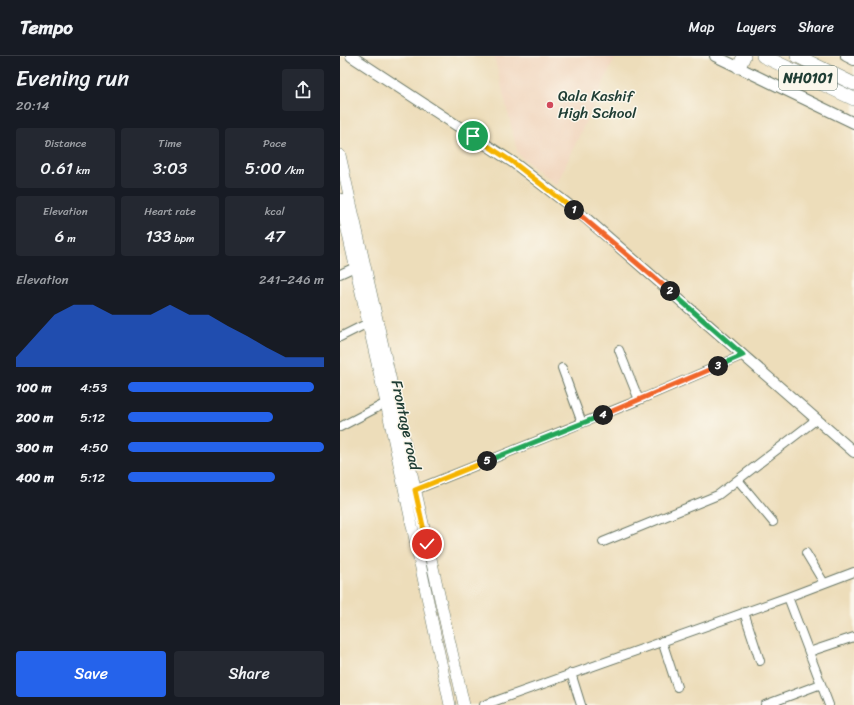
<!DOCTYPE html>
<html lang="en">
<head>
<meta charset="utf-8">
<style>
  :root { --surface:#171b24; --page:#242831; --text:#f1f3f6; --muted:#9ea1a6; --line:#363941; --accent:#2563eb }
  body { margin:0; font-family:Sriracha,sans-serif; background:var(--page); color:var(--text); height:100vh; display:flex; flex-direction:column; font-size:15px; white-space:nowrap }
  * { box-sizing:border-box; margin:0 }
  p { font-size:13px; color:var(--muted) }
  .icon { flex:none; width:22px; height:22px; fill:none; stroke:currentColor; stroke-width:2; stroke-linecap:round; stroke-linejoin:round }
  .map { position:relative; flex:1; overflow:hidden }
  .drawer { display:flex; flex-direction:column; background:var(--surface); width:340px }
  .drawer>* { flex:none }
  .pin { position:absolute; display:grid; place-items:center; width:34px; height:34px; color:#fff; margin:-17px; border:2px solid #fff; border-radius:50%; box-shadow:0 1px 4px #0007 }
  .km { position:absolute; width:20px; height:20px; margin:-10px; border-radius:50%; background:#222; color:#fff; font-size:11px; line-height:20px; text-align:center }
  .round { display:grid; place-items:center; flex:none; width:42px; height:42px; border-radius:4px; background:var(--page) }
  .head { display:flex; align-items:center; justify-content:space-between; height:68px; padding:0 16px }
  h1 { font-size:22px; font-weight:600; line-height:30px }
  .figures { display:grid; grid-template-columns:repeat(3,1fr); gap:6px; height:68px; padding:4px 16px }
  .figures div { display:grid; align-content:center; border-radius:4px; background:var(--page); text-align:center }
  .figures b { font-size:17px; font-weight:600 }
  .figures small { font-size:11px; font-weight:400 }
  .figures p { font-size:11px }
  .chart { height:112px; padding:8px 16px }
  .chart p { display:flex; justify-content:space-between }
  .chart svg { width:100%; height:72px; margin-top:4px; fill:var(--accent); opacity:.7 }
  .primary-button { display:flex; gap:8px; margin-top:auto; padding:8px 16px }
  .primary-button a { flex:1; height:46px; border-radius:4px; background:var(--accent); color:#fff; font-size:16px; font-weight:600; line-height:46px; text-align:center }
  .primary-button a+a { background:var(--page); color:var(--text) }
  ul { padding:0 16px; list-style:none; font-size:13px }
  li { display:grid; grid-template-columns:64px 48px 1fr; align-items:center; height:30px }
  li i { height:10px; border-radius:5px; background:var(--accent) }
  header { display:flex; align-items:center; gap:24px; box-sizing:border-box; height:56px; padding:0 20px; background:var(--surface); border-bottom:1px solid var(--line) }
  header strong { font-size:19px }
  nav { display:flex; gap:22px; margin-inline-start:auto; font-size:14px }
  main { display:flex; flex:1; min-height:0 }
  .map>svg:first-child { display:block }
  .built { fill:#f1d5bd }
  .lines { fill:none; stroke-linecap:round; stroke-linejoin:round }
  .minor-casing { stroke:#677563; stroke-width:10 }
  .tertiary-casing { stroke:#677563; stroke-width:12 }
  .secondary-casing { stroke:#677563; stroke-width:12 }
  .trunk-casing { stroke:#677563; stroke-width:14 }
  .minor { stroke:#fff; stroke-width:8 }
  .tertiary { stroke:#fff; stroke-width:10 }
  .secondary { stroke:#fff; stroke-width:11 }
  .trunk { stroke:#fff; stroke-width:13 }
  .split-1-casing { stroke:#fff; stroke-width:8 }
  .split-2-casing { stroke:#fff; stroke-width:8 }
  .split-3-casing { stroke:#fff; stroke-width:8 }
  .split-4-casing { stroke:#fff; stroke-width:8 }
  .split-5-casing { stroke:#fff; stroke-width:8 }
  .split-6-casing { stroke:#fff; stroke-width:8 }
  .split-1 { stroke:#f5b400; stroke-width:5 }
  .split-2 { stroke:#f0652b; stroke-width:5 }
  .split-3 { stroke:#22a559; stroke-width:5 }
  .split-4 { stroke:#f0652b; stroke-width:5 }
  .split-5 { stroke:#22a559; stroke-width:5 }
  .split-6 { stroke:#f5b400; stroke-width:5 }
  .poi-dot { fill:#d1495b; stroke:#fbf7ec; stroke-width:1.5 }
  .labels { text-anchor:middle; stroke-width:3; stroke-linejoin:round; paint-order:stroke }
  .shield { fill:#fbf7ec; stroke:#61756b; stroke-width:1 }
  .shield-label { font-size:14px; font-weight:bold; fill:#1f3d34 }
  .poi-label { font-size:15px; fill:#1f3d34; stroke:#fbf7ec; text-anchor:start }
  .street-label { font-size:15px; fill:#1f3d34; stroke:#fbf7ec }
</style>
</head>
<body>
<header>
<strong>Tempo</strong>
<nav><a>Map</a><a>Layers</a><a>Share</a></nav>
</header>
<main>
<section class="drawer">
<div class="head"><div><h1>Evening run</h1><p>20:14</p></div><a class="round"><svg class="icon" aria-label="share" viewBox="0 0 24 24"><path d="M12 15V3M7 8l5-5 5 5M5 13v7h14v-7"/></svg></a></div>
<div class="figures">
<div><p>Distance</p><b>0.61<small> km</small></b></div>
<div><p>Time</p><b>3:03</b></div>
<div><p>Pace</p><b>5:00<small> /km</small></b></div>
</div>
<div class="figures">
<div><p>Elevation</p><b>6<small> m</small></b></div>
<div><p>Heart rate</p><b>133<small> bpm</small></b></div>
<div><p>kcal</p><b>47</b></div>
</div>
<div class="chart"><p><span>Elevation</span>241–246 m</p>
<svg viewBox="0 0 160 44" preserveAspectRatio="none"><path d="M0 44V38L10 25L20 12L30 6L40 6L50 12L60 12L70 12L80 6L90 12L100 12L110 19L120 25L130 32L140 38L150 38L160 38V44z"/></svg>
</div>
<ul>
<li><b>100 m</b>4:53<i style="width:95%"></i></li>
<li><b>200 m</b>5:12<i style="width:74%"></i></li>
<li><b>300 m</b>4:50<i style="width:100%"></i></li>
<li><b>400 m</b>5:12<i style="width:75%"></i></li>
</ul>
<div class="primary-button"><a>Save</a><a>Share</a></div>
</section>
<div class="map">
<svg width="514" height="649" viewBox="0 0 514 649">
  <rect width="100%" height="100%" fill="#fbf7ec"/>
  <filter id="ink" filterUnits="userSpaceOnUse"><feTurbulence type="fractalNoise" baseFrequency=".025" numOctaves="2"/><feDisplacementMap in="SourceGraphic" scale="8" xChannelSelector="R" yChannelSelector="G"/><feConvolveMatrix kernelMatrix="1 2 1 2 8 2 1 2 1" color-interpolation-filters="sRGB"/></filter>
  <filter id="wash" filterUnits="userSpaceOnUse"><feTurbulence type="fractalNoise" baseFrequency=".012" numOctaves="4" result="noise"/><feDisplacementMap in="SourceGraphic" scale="16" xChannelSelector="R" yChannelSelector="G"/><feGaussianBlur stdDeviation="0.9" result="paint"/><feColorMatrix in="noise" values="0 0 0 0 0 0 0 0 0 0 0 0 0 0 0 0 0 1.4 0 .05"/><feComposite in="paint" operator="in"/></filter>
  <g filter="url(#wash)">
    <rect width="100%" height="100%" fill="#edddba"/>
    <path class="built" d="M 154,0 L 276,0 L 216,130 L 178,98 Z"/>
  </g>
  <g filter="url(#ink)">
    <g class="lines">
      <defs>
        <path id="minor" d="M 0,218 L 15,211
          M 0,281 L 28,267
          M 279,294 L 299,344
          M 222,312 L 242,367
          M 0,371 L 46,347
          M 398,424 L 433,466
          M 75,434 L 299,344 L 403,299
          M 263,486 L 378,439 L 477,363
          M 466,497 L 484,527
          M 448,541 L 489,649
          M 404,556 L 420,605
          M 322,585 L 337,631
          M 469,596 L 514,581
          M 231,617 L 241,649
          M 144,649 L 448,541 L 514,516
          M 425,649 L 481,628"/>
        <path id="tertiary" d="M 11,0 L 174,107 L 247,163 L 514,396
          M 375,0 L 514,67
          M 506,0 L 514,4"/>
        <path id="secondary" d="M 0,99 L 124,649
          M 0,143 L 46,347 L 110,649"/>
        <path id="trunk" d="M 423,0 L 514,43
          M 457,0 L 514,28
          M 399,11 L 404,0"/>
      </defs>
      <use href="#minor" class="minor-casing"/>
      <use href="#tertiary" class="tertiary-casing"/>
      <use href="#secondary" class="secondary-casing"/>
      <use href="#trunk" class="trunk-casing"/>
      <use href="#minor" class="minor"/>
      <use href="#tertiary" class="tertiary"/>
      <use href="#secondary" class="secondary"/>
      <use href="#trunk" class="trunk"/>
    </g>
  </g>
  <g class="lines" filter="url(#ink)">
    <defs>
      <path id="split-1" d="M 133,80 L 174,107 L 234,154"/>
      <path id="split-2" d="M 234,154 L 330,235"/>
      <path id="split-3" d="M 330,235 L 403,299 L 378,310"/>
      <path id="split-4" d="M 263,359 L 378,310"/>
      <path id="split-5" d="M 147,405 L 263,359"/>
      <path id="split-6" d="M 87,488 L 75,434 L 147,405"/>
    </defs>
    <use href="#split-1" class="split-1-casing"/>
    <use href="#split-2" class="split-2-casing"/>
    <use href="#split-3" class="split-3-casing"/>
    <use href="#split-4" class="split-4-casing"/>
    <use href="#split-5" class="split-5-casing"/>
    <use href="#split-6" class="split-6-casing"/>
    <use href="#split-1" class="split-1"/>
    <use href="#split-2" class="split-2"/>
    <use href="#split-3" class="split-3"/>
    <use href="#split-4" class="split-4"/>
    <use href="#split-5" class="split-5"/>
    <use href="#split-6" class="split-6"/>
  </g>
  <circle class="poi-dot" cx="210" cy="49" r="4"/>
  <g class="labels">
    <rect class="shield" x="439" y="10" width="58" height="24" rx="3"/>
    <g class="shield-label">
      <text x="468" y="27">NH0101</text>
    </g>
    <g class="poi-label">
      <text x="218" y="45">Qala Kashif<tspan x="218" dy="17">High School</tspan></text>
    </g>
    <g class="street-label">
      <text transform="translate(66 369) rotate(78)" y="5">Frontage road</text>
    </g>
  </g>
</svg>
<div class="pin" style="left:133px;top:80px;background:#1e9e55"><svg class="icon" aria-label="arrive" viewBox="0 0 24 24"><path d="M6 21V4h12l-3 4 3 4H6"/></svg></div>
<div class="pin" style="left:87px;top:488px;background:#d93025"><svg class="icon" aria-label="check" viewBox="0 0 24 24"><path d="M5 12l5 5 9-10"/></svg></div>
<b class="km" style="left:234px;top:154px">1</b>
<b class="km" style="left:330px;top:235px">2</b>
<b class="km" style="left:378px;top:310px">3</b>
<b class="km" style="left:263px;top:359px">4</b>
<b class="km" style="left:147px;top:405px">5</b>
</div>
</main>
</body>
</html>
